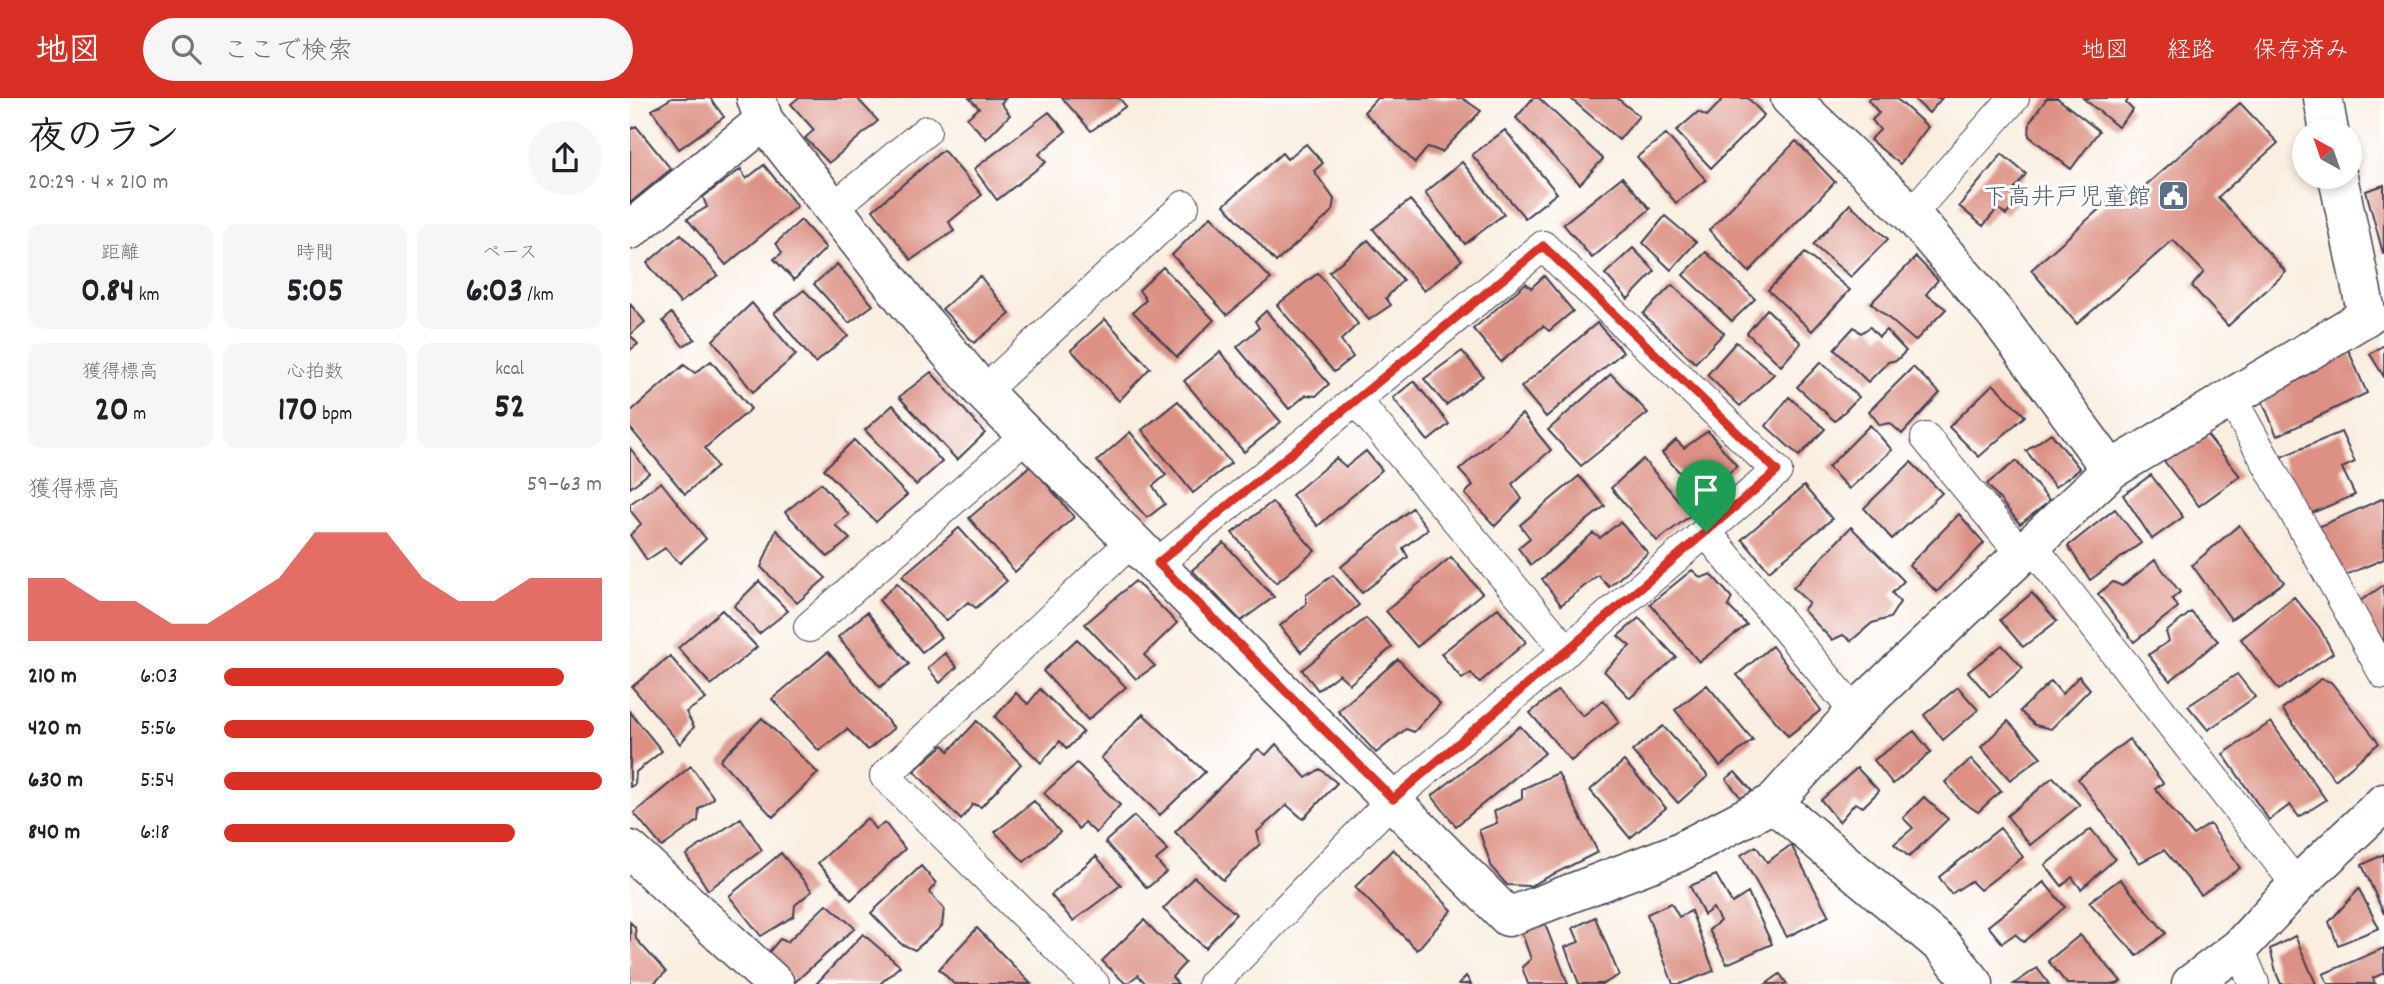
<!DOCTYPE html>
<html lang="ja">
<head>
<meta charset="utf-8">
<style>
  :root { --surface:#fff; --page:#f6f6f6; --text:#202124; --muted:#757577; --accent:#d93025 }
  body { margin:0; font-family:Dekko,"Klee One",sans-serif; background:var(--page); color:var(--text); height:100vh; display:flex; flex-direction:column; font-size:26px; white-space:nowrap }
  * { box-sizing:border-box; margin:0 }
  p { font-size:23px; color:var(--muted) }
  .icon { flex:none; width:38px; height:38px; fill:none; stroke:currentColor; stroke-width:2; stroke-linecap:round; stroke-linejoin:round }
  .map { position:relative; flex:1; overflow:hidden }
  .panel { display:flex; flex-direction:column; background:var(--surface); width:630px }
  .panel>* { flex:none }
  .needle { width:46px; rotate:320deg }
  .tools { position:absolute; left:1662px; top:21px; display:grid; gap:14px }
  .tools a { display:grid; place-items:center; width:70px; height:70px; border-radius:50%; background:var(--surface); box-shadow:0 4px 10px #0003; font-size:35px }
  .pin { position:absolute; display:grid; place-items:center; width:60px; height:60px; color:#fff; margin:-72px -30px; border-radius:50% 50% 50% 0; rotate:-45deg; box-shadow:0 0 7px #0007 }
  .pin .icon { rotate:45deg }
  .round { display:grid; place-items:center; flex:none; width:74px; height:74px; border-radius:37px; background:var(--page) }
  .summary { display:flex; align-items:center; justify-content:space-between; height:119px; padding:0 28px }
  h1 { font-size:38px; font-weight:700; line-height:52px }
  .figures { display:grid; grid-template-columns:repeat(3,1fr); gap:10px; height:119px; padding:7px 28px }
  .figures div { display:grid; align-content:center; border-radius:14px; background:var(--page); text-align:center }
  .figures b { font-size:35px; font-weight:700 }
  .figures small { font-size:19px; font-weight:400 }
  .figures p { font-size:19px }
  .chart { height:196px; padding:14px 28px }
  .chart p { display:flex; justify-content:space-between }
  .chart svg { width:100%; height:126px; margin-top:7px; fill:var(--accent); opacity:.7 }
  ul { padding:0 28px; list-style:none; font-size:23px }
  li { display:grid; grid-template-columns:112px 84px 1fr; align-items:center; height:52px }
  li i { height:18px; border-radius:9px; background:var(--accent) }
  header { display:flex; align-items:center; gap:42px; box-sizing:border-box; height:98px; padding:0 35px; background:var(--accent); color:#fff }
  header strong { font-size:33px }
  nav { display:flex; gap:38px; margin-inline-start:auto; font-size:24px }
  .search { width:490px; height:63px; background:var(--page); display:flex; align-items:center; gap:18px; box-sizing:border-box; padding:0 24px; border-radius:38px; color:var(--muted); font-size:26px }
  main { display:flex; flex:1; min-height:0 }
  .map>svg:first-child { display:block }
  .building { fill:#dc9184 }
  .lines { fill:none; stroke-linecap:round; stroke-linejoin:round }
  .lane-casing { stroke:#424154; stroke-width:32 }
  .street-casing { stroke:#424154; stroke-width:41 }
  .lane { stroke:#fff; stroke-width:30 }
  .street { stroke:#fff; stroke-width:38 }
  .route-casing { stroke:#fff; stroke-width:14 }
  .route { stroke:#d93025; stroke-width:9 }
  .labels { text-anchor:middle; stroke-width:6; stroke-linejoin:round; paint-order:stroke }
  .service-label { font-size:24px; fill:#4e5e75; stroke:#fff; text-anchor:end }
</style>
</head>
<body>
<header>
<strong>地図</strong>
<div class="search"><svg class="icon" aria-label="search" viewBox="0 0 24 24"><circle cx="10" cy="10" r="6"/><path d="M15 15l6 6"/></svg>ここで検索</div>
<nav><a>地図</a><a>経路</a><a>保存済み</a></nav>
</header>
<main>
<section class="panel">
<div class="summary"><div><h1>夜のラン</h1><p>20:29 · 4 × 210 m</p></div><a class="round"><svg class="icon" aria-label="share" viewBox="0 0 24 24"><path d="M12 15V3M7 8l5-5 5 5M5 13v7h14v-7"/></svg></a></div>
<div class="figures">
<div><p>距離</p><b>0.84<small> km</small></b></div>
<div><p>時間</p><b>5:05</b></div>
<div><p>ペース</p><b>6:03<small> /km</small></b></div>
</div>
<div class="figures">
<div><p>獲得標高</p><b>20<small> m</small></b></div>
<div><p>心拍数</p><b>170<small> bpm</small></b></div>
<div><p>kcal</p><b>52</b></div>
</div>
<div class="chart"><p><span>獲得標高</span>59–63 m</p>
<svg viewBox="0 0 160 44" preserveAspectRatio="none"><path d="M0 44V22L10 22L20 30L30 30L40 38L50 38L60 30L70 22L80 6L90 6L100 6L110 22L120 30L130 30L140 22L150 22L160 22V44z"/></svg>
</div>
<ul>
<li><b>210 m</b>6:03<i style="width:90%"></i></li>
<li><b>420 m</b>5:56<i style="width:98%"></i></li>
<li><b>630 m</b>5:54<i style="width:100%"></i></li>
<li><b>840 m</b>6:18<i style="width:77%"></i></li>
</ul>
</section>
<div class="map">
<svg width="1754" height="886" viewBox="0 0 1754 886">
  <rect width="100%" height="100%" fill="#fff"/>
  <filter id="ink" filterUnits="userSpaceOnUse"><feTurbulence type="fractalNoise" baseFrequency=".0143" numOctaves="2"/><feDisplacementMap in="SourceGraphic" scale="14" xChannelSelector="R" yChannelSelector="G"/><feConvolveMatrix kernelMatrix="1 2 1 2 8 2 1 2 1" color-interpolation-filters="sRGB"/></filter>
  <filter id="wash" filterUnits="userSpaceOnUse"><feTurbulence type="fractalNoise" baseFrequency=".00686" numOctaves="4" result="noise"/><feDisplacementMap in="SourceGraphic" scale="28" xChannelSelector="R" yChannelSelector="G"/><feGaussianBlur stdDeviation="1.57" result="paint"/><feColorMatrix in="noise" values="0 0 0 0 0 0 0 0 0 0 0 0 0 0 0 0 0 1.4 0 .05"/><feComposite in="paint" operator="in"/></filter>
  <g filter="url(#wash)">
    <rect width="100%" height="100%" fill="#f9eee0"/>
    <g id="blocks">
      <path class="building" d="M 42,0 L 80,0 L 94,19 L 49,51 L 22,12 Z
        M 168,0 L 227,0 L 248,23 L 199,65 L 175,40 L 184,32 L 161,6 Z
        M 339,0 L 376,0 L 371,5 L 380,17 L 356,41 L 337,20 L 349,10 Z
        M 432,0 L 489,0 L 496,8 L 461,33 Z
        M 747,0 L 832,0 L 851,13 L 812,54 L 798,49 L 785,65 L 734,14 Z
        M 903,0 L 909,0 L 973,61 L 950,86 L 886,20 Z
        M 940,0 L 987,0 L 1009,18 L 989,42 Z
        M 1094,0 L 1118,0 L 1134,17 L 1081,70 L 1046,33 L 1068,14 L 1077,18 Z
        M 1240,0 L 1266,0 L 1298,29 L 1270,66 L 1240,42 L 1250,32 L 1242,22 L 1249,15 L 1238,2 Z
        M 1283,0 L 1312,0 L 1299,15 Z
        M 1417,0 L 1427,0 L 1469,33 L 1441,71 L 1399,38 L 1400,24 Z
        M 1453,0 L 1499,0 L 1496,5 L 1503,12 L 1488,29 Z
        M 1610,5 L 1648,45 L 1588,99 L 1656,174 L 1598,228 L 1562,188 L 1574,174 L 1543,142 L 1447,226 L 1401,172 L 1494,89 L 1501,100 Z
        M 419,14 L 436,33 L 409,56 L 416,64 L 367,102 L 344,71 Z
        M 6,28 L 41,71 L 0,105 L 0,32 Z
        M 875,32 L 927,95 L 895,120 L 842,57 Z
        M 1036,36 L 1076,82 L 1046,105 L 1007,59 Z
        M 1166,43 L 1205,84 L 1119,174 L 1079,132 Z
        M 676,46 L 693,65 L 684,73 L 704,101 L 702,114 L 646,164 L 594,107 L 652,55 L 657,61 Z
        M 313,52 L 352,97 L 319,124 L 324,133 L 281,162 L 243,112 Z
        M 1372,56 L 1396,76 L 1384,92 L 1391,100 L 1376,117 L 1368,110 L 1353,128 L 1329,108 Z
        M 832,64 L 874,116 L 835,146 L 795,95 Z
        M 134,67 L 167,108 L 96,167 L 57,121 L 77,109 L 73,99 L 111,71 L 116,81 Z
        M 992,79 L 1020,111 L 962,160 L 933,126 Z
        M 1754,87 L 1754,155 L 1753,155 L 1736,93 Z
        M 780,102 L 832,162 L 794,193 L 743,131 Z
        M 1220,106 L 1258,141 L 1221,179 L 1183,147 Z
        M 581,118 L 641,181 L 597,217 L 542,157 Z
        M 1035,118 L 1066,144 L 1041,172 L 1013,145 Z
        M 171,122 L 196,150 L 164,182 L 144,161 L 152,155 L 146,145 Z
        M 51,136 L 88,177 L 50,205 L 17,165 Z
        M 738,142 L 773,182 L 756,200 L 761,207 L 739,222 L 699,174 Z
        M 1003,150 L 1025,173 L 998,201 L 975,176 Z
        M 1076,154 L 1125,201 L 1102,223 L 1053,177 Z
        M 1175,155 L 1220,192 L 1182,233 L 1138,192 Z
        M 1286,159 L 1308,182 L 1296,196 L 1316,211 L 1285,243 L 1241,205 Z
        M 207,166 L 243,207 L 219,225 L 184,186 Z
        M 533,169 L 584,222 L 547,259 L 503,214 L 516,202 L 509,192 Z
        M 688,175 L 728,226 L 711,242 L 723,259 L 704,274 L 647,207 Z
        M 350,178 L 380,216 L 344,245 L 312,211 Z
        M 914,178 L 943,213 L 919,233 L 913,228 L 871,264 L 843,231 L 896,185 L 901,190 Z
        M 1042,187 L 1094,235 L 1065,265 L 1013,216 Z
        M 174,192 L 218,238 L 185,265 L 144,215 Z
        M 122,205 L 166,257 L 123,294 L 83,242 Z
        M 0,206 L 15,224 L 0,237 L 8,246 L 0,252 Z
        M 1137,211 L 1171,245 L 1151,268 L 1117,235 Z
        M 636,213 L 699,286 L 686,298 L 676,297 L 659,311 L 607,249 L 629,230 L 625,223 Z
        M 41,215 L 65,241 L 53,248 L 33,223 Z
        M 475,221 L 520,270 L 489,303 L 441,252 Z
        M 967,225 L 993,254 L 916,319 L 891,289 Z
        M 1224,229 L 1231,235 L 1240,229 L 1249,239 L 1256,232 L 1276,253 L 1267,262 L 1258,264 L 1238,284 L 1204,251 Z
        M 1106,244 L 1144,276 L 1110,308 L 1077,277 Z
        M 1754,247 L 1754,279 L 1740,256 Z
        M 1717,249 L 1737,295 L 1647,338 L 1629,295 Z
        M 832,253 L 853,278 L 816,307 L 794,281 Z
        M 590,254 L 651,324 L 614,354 L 554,283 Z
        M 81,263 L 121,311 L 75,350 L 87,369 L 55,396 L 0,330 L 0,314 L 54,267 L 65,275 Z
        M 1191,264 L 1229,299 L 1205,323 L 1167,289 Z
        M 1283,269 L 1310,295 L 1272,336 L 1260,325 L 1250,327 L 1239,313 Z
        M 301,274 L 355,335 L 327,362 L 269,299 Z
        M 981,276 L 1018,315 L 951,368 L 918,332 Z
        M 784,283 L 819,326 L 798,343 L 763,300 Z
        M 1363,286 L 1395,318 L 1349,359 L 1319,329 Z
        M 1159,299 L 1195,331 L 1169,358 L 1136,328 Z
        M 548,303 L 601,365 L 563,395 L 512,332 Z
        M 263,307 L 312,364 L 286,387 L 235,332 Z
        M 892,316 L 921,352 L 882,386 L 892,401 L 865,428 L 835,396 L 843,387 L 829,372 Z
        M 1240,327 L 1262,352 L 1219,391 L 1198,369 Z
        M 1573,332 L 1610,378 L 1569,408 L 1534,363 Z
        M 1078,333 L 1107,368 L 1071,398 L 1032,355 L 1046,342 L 1054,350 Z
        M 500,334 L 536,377 L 523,388 L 535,406 L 517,420 L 467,363 Z
        M 1711,334 L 1725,364 L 1712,370 L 1725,397 L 1677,417 L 1651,359 Z
        M 1421,335 L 1450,371 L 1425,389 L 1396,353 Z
        M 224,342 L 277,397 L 246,424 L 194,371 Z
        M 0,350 L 19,375 L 0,390 Z
        M 736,353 L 752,372 L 688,428 L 662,397 L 706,360 L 716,369 Z
        M 1013,361 L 1061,417 L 1027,443 L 981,390 Z
        M 1386,363 L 1420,403 L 1390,426 L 1357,386 Z
        M 1281,364 L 1312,395 L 1262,441 L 1234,410 Z
        M 401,367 L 444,419 L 385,474 L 339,420 Z
        M 1521,377 L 1553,419 L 1522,441 L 1493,397 Z
        M 949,378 L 975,408 L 901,467 L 888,450 L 900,440 L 890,427 Z
        M 31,384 L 76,441 L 50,465 L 35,450 L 17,462 L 0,437 L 11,426 L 0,412 L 0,406 Z
        M 191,385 L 219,417 L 205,427 L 220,441 L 198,459 L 155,414 Z
        M 1174,388 L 1202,421 L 1139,473 L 1112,441 Z
        M 1754,400 L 1754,461 L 1711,479 L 1688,429 Z
        M 642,404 L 685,453 L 646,485 L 602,435 Z
        M 782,410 L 798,431 L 773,450 L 778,459 L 732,495 L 711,469 Z
        M 1485,411 L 1511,445 L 1460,482 L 1438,448 Z
        M 1329,416 L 1354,445 L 1307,494 L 1279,467 Z
        M 990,424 L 1018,455 L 979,489 L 968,477 L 931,507 L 912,481 L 963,435 L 970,440 Z
        M 1609,427 L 1654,484 L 1601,521 L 1562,467 Z
        M 1221,429 L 1274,483 L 1262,495 L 1270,504 L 1260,520 L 1242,525 L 1221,543 L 1213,537 L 1202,542 L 1173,512 L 1179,505 L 1163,490 Z
        M 329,430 L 377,483 L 346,510 L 338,504 L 316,523 L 272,478 Z
        M 146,432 L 196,480 L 167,505 L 131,469 Z
        M 594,445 L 644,499 L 611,523 L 562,472 Z
        M 821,459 L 852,495 L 787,549 L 756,513 Z
        M 1525,462 L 1550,494 L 1542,501 L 1548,509 L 1504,544 L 1468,496 L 1483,484 L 1492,488 Z
        M 1062,472 L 1071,480 L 1081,476 L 1102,500 L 1098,508 L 1117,527 L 1069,564 L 1020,506 Z
        M 703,477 L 729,507 L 671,554 L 650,528 L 676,506 L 676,497 Z
        M 129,483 L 158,513 L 129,536 L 104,508 Z
        M 505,483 L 547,525 L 514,557 L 525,568 L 506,581 L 455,526 Z
        M 267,485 L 311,539 L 292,554 L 249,502 Z
        M 1754,487 L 1754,554 L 1724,507 Z
        M 1402,495 L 1427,523 L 1393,549 L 1370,522 Z
        M 1664,499 L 1689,529 L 1703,555 L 1649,592 L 1611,541 Z
        M 868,510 L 896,544 L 849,585 L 841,575 L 832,581 L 811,556 Z
        M 92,512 L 127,549 L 81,587 L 48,550 Z
        M 237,514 L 279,566 L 250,589 L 208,539 Z
        M 1561,514 L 1588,543 L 1540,583 L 1518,557 L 1539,543 L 1536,534 Z
        M 736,520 L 762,549 L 720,586 L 709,576 L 688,592 L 672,572 Z
        M 1009,520 L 1046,559 L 1000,600 L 974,573 L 1000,548 L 988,538 Z
        M 447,541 L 496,589 L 458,622 L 413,573 Z
        M 1372,547 L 1393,570 L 1360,599 L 1338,574 Z
        M 1142,548 L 1191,612 L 1158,638 L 1107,577 Z
        M 198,554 L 264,630 L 238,652 L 217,631 L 189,653 L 142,601 Z
        M 315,555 L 327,569 L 310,585 L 298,570 Z
        M 40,558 L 76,601 L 56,614 L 64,629 L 50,646 L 2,589 Z
        M 768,561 L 810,606 L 784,634 L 776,631 L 746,655 L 708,613 Z
        M 1607,576 L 1625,599 L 1578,632 L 1558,608 Z
        M 1449,578 L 1460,591 L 1421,631 L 1405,627 L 1390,613 L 1421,583 L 1432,596 Z
        M 1691,581 L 1701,584 L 1749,645 L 1705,682 L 1652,611 Z
        M 1077,587 L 1123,642 L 1090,668 L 1045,612 Z
        M 1328,589 L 1348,612 L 1313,642 L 1294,617 Z
        M 410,591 L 453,634 L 437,651 L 430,643 L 411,665 L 365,619 L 386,595 L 398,606 Z
        M 928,592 L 953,618 L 973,602 L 989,624 L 941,663 L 900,615 Z
        M 0,614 L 32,653 L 6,674 L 5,686 L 0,689 Z
        M 513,616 L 575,674 L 530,717 L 471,660 Z
        M 132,620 L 188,675 L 143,719 L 90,662 Z
        M 347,623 L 391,666 L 351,709 L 343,706 L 331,722 L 284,673 L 313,647 L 319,653 Z
        M 1378,623 L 1411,659 L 1380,682 L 1351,649 Z
        M 1641,624 L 1696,702 L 1669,719 L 1660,707 L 1639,722 L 1593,656 Z
        M 890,628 L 915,655 L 826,728 L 802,698 Z
        M 1033,628 L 1078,678 L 1048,705 L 1002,653 Z
        M 1284,633 L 1301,654 L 1263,686 L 1244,662 Z
        M 1499,641 L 1533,685 L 1525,691 L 1563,737 L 1580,726 L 1610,770 L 1571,797 L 1534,752 L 1509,765 L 1448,681 Z
        M 646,646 L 676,680 L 690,671 L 707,685 L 673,721 L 657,707 L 627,734 L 630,746 L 593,782 L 545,734 L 628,651 L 636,657 Z
        M 1341,661 L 1371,693 L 1348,714 L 1330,702 L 1315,684 Z
        M 994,663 L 1036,710 L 1000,740 L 960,692 Z
        M 447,665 L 490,707 L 466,735 L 454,724 L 449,731 L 414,695 Z
        M 61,668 L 84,700 L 69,711 L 68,723 L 32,749 L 4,715 Z
        M 1227,670 L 1249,693 L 1233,709 L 1225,705 L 1209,724 L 1191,702 Z
        M 1105,674 L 1122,693 L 1112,701 L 1096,681 Z
        M 928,675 L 968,754 L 900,788 L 877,787 L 862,770 L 849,732 L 867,725 L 864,713 L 892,700 L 892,691 Z
        M 1423,679 L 1450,707 L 1400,747 L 1377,718 Z
        M 1294,699 L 1318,721 L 1279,759 L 1264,746 L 1283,730 L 1273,720 Z
        M 404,703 L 430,734 L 394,764 L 365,734 Z
        M 504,718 L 538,752 L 526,762 L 536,774 L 517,790 L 475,744 Z
        M 111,720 L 132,752 L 78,792 L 56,757 Z
        M 237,720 L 245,731 L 255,725 L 275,751 L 221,802 L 188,765 Z
        M 1370,730 L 1393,759 L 1350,792 L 1341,783 L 1321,796 L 1309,779 Z
        M 1461,731 L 1485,761 L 1451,791 L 1442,779 L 1432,788 L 1415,767 Z
        M 1161,747 L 1199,818 L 1157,839 L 1111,757 L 1126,748 L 1137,764 Z
        M 763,751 L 822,812 L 787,852 L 725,789 Z
        M 151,755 L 182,793 L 165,807 L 164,818 L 131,838 L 99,798 Z
        M 1754,756 L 1754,816 L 1732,767 Z
        M 466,758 L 491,787 L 443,823 L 421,797 Z
        M 291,768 L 306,785 L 299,794 L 314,811 L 312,828 L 285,852 L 271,846 L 241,815 Z
        M 1086,777 L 1102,805 L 1118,795 L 1142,846 L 1097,866 L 1079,832 L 1090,823 L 1083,810 L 1074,817 L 1060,788 Z
        M 564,779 L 606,816 L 575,850 L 533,811 Z
        M 1490,781 L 1536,835 L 1507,858 L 1459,804 Z
        M 1414,784 L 1435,809 L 1394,844 L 1385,836 L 1372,845 L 1358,828 Z
        M 1729,791 L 1749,830 L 1708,847 L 1699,824 Z
        M 1041,805 L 1049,819 L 1061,813 L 1084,873 L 1050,886 L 1043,886 L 1017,816 Z
        M 197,806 L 225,830 L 165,884 L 137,856 L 150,841 L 157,844 Z
        M 965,819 L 989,877 L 973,886 L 949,886 L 935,849 L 949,844 L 943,830 Z
        M 514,822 L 555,865 L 542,879 L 548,886 L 516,886 L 508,877 L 496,886 L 472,863 Z
        M 0,824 L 5,829 L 6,841 L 36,874 L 23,886 L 0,886 Z
        M 915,826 L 938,886 L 898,886 L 892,869 L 901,861 L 891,833 Z
        M 347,830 L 401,886 L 324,886 L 309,871 Z
        M 233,836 L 270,868 L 250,886 L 186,886 Z
        M 1450,837 L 1491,883 L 1487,886 L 1437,886 L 1418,863 Z
        M 1665,838 L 1686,886 L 1651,886 L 1647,877 L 1640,851 Z
        M 1754,850 L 1754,875 L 1743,880 L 1745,886 L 1698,886 L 1693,876 Z
        M 1407,870 L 1419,886 L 1384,886 Z
        M 1150,876 L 1157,886 L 1136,886 Z
        M 836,878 L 841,886 L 829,886 Z"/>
    </g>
  </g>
  <g filter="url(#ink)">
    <use href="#blocks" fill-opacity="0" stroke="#424154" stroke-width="2"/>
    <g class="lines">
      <defs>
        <path id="lane" d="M 203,110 L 296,33
          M 1281,116 L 1384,0
          M 353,294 L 554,108
          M 1600,298 L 1754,576
          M 727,304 L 937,553
          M 1296,340 L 1392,457
          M 1076,434 L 1225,614
          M 1402,448 L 1667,787
          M 528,465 L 913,148 L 1147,373 L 763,701 L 583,886
          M 179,529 L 396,338
          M 1609,850 L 1624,886
          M 464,886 L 255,678 L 502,443"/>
        <path id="street" d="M 126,0 L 134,23 L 275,202 L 353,294 L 878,819 L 1047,755 L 1143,705 L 1225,614 L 1481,372 L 1737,218 L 1708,79
          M 1160,0 L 1281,116 L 1366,216 L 1481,372
          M 1693,0 L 1699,33
          M 0,132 L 134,23
          M 1143,705 L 1314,849 L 1344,886
          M 0,752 L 145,886
          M 1561,886 L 1609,850 L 1667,787 L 1754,705"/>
      </defs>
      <use href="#lane" class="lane-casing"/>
      <use href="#street" class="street-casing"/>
      <use href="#lane" class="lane"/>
      <use href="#street" class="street"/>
    </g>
  </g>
  <g class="lines" filter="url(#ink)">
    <defs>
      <path id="route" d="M 913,148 L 1147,373 L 763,701 L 528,465 Z"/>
    </defs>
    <use href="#route" class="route-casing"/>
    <use href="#route" class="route"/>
  </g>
  <defs>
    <symbol id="civic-square" viewBox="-11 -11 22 22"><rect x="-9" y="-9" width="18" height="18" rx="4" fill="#5c6f8a" stroke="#fff"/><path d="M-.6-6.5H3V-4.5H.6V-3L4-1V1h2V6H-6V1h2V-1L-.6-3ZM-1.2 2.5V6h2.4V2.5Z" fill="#fff"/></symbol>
  </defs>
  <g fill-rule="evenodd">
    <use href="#civic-square" x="1526" y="80" width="35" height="35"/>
  </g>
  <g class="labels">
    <g class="service-label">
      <text x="1521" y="106">下高井戸児童館</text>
    </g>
  </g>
</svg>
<div class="tools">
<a><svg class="needle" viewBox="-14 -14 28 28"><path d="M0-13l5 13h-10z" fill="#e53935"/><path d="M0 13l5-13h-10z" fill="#757577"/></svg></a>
</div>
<div class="pin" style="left:1076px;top:434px;background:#1e9e55"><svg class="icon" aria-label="arrive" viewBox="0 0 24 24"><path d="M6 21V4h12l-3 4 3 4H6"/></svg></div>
</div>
</main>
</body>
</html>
